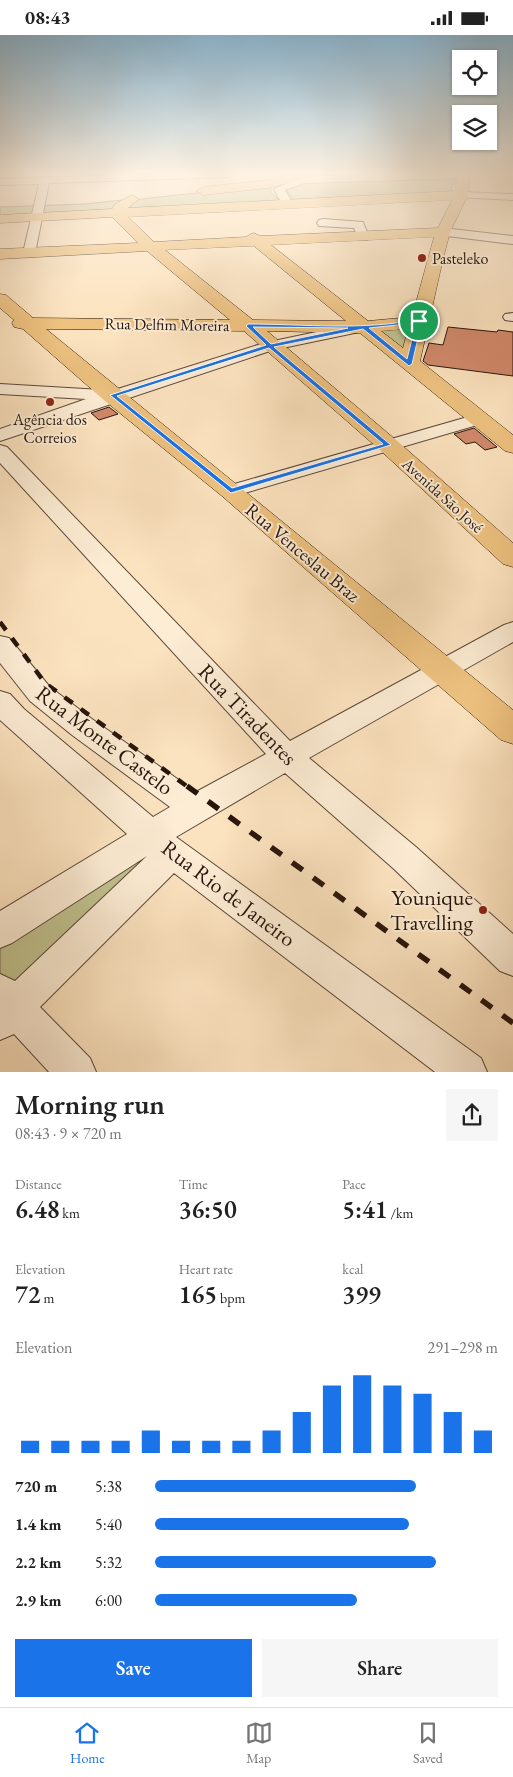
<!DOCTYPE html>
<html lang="en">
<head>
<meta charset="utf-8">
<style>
  :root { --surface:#fff; --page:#f6f6f6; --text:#222; --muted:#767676; --line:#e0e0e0; --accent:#1a73e8 }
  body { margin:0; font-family:"EB Garamond",serif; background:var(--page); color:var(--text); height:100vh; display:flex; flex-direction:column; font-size:19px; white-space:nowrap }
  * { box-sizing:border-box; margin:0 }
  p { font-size:16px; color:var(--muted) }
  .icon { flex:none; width:28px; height:28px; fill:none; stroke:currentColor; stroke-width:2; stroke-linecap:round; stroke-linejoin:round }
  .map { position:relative; height:1037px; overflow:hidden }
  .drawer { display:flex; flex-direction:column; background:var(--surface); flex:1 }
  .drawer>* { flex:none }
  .tools { position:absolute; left:452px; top:15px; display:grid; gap:10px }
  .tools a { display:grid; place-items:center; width:45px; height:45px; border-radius:0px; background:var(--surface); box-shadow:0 1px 4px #0004; font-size:25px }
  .pin { position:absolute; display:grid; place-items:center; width:42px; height:42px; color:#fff; margin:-21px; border:2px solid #fff; border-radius:50%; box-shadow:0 1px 5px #0007 }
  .round { display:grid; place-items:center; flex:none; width:52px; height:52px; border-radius:0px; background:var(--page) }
  .overview { display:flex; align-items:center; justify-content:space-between; height:85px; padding:0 15px }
  h1 { font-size:28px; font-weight:600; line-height:38px }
  .stats { display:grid; grid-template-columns:repeat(3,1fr); gap:8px; height:85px; padding:5px 15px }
  .stats div { display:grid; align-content:center }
  .stats b { font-size:25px; font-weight:600 }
  .stats small { font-size:14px; font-weight:400 }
  .stats p { font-size:14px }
  .chart { height:140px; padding:10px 15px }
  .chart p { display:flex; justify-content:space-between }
  .chart svg { width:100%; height:90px; margin-top:5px; stroke:var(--accent); stroke-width:6 }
  .cta { display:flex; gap:10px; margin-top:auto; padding:10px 15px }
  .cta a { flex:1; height:58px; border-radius:0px; background:var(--accent); color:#fff; font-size:20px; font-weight:600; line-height:58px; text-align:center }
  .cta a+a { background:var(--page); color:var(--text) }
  ul { padding:0 15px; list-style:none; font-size:16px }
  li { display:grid; grid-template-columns:80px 60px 1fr; align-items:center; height:38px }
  li i { height:12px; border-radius:6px; background:var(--accent) }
  .status { display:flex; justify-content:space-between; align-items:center; height:35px; padding:0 25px; background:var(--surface); direction:ltr }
  .status svg { height:14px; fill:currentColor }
  .menu { display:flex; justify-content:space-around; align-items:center; height:70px; border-top:1px solid var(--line); background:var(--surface); font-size:14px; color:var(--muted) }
  .menu a { display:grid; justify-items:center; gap:2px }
  .menu .selected { color:var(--accent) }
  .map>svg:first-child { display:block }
  .green { fill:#c1c390; stroke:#746c4e }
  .building { fill:#d1896b; stroke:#27150d }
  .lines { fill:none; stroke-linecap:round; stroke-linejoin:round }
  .minor-casing { stroke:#5c483a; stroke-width:2 }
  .major-casing { stroke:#27150d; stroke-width:1 }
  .minor { fill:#fdedd5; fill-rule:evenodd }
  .major { fill:#eec280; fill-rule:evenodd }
  .rail-far1 { stroke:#27150d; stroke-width:4.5; stroke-dasharray:10 10; stroke-linecap:butt }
  .rail { stroke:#27150d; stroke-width:5.5; stroke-dasharray:13 13; stroke-linecap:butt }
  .route { fill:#1a73e8; stroke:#fff; fill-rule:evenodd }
  .poi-dot { fill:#8f2418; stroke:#fdedd5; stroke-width:2 }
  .labels { text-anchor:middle; stroke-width:4; stroke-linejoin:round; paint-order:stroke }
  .far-poi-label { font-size:16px; fill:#27150d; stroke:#fdedd5; text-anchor:start }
  .far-street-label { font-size:16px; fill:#27150d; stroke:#fdedd5 }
  .street-label { font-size:19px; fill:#27150d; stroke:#fdedd5 }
  .near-street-label { font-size:22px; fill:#27150d; stroke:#fdedd5 }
  .near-poi-label { font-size:22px; fill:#27150d; stroke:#fdedd5; text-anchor:end }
</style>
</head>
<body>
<div class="status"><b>08:43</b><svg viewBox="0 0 49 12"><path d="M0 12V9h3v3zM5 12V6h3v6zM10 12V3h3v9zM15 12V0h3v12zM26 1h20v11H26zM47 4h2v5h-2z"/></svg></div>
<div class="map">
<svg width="513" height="1037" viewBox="0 0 513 1037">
  <rect width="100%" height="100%" fill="#fce3bf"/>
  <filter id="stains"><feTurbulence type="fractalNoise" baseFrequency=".004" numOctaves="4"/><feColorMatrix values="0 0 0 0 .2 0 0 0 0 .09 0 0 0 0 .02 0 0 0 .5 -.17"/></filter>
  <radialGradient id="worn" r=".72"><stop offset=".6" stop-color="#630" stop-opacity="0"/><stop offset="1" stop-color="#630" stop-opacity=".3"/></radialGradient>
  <path class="green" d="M 456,140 L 450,159 L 295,166 L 285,154 L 294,148 Z
    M 270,150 L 271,157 L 282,168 L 121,176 L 132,165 Z
    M 122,165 L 116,177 L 0,182 L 0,172 L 85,169 Z
    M 414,290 L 406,322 L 375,295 Z
    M 150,808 L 164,818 L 14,962 L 0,945 L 0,904 Z"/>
  <path class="building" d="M 448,292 L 497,297 L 498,295 L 513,297 L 513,341 L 428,330 L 423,326 L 429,308 L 443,310 Z
    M 109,372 L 118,379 L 99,385 L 91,378 Z
    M 474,393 L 497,412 L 485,415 L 475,407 L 466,409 L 454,399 Z"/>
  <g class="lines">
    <defs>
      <path id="minor" d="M 140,139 L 232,139 L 227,142 L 49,148 L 35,218 L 34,221 L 24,221 L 23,218 L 39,149 L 0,150 L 0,144 Z
        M 396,139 L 469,140 L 464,143 L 304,148 L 285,155 L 293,169 L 287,172 L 283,171 L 274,154 L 302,142 Z
        M 461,157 L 513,159 L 513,165 L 457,162 L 456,160 Z
        M 323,184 L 363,187 L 369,202 L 367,205 L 359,205 L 354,193 L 319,191 L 317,188 L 319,185 Z
        M 443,193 L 513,201 L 513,209 L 439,200 L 437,197 L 439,194 Z
        M 513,278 L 513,286 L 505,285 L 503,282 L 505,279 Z
        M 364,287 L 369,289 L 372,292 L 369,295 L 273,315 L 0,406 L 0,394 L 86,364 L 0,359 L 0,349 L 102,355 L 108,357 L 264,308 Z
        M 478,379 L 484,380 L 487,384 L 484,388 L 238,460 L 231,462 L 224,460 L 221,456 L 224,452 Z
        M 0,410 L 7,412 L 290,706 L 504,590 L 513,587 L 513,607 L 309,723 L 416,812 L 513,899 L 513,941 L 500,936 L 394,834 L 285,738 L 176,802 L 481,1023 L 487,1037 L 435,1037 L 174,838 L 40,972 L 90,1023 L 96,1037 L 49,1037 L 14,999 L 0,1005 L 0,939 L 15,946 L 147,821 L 12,908 L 0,913 L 0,876 L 127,799 L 0,685 L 0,656 L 10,659 L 24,674 L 153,782 L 170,772 L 72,700 L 30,666 L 0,628 L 0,601 L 9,603 L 50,652 L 92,684 L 196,757 L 266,719 L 0,428 Z"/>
      <path id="major" d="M 292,139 L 313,139 L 311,142 L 268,153 L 203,160 L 196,156 L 203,152 L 268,145 Z
        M 458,139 L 470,139 L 468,160 L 450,197 L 443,224 L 420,326 L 513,400 L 513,418 L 505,416 L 360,298 L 267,296 L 396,405 L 513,508 L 513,532 L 503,529 L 380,415 L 244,296 L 46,294 L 513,675 L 513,709 L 501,705 L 222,461 L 105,366 L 23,294 L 14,292 L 12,288 L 14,285 L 0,273 L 0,259 L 6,260 L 33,283 L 230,285 L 147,216 L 0,224 L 0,214 L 138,208 L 112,182 L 0,188 L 0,180 L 112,174 L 115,169 L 132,160 L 139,164 L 128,173 L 455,156 ZM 452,165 L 438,193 L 261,201 L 253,198 L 246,202 L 154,207 L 128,182 ZM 434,202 L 412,282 L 368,286 L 271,210 ZM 254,211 L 346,286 L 253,285 L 165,215 ZM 408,294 L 403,313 L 381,296 Z"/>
    </defs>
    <use href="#minor" class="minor-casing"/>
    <use href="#major" class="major-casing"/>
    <use href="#minor" class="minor"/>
    <use href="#major" class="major"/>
    <path class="rail-far1" d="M 0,587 L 45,648 L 188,752"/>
    <path class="rail" d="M 187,751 L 513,988"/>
  </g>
  <linearGradient id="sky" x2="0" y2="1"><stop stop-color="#8bb8d4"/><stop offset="0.49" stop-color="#fef2e2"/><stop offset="1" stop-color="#fef2e2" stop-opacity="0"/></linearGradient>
  <rect width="513" height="284" fill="url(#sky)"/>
  <path class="route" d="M 419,284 L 422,286 L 412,329 L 409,331 L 363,294 L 274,312 L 391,410 L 231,458 L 110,360 L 266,310 L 246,291 L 248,289 C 304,289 364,296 419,284 ZM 416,288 L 407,324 L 369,293 ZM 253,292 L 348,293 L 271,309 ZM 269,313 L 383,409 L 232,453 L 117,361 Z"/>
  <g class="poi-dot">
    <circle cx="422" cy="223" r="5"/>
    <circle cx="50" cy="367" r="5"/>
    <circle cx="483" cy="875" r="5"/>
  </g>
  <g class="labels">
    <g class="far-poi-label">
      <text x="432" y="229">Pasteleko</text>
      <text x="50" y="390" text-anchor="middle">Agência dos<tspan x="50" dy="18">Correios</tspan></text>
    </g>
    <g class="far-street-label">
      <text transform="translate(167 289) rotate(1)" y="6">Rua Delfim Moreira</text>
      <text transform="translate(443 460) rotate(42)" y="6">Avenida São José</text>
    </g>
    <g class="street-label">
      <text transform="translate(303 517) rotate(40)" y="7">Rua Venceslau Braz</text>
    </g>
    <g class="near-street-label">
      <text transform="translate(248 679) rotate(46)" y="8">Rua Tiradentes</text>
      <text transform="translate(105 705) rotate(37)" y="8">Rua Monte Castelo</text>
      <text transform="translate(229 858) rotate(37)" y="8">Rua Rio de Janeiro</text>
    </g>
    <g class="near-poi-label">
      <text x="473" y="870">Younique<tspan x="473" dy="25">Travelling</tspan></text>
    </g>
  </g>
  <rect width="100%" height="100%" filter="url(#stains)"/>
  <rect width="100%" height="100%" fill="url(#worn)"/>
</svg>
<div class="tools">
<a><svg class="icon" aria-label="locate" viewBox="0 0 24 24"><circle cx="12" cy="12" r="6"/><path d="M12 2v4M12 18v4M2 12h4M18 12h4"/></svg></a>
<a><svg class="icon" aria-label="layers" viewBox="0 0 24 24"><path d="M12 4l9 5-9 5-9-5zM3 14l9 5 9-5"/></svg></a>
</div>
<div class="pin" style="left:419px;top:286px;background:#1e9e55"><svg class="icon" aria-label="arrive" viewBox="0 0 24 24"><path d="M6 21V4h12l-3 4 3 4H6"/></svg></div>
</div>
<section class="drawer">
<div class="overview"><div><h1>Morning run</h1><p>08:43 · 9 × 720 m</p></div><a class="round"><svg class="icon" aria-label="share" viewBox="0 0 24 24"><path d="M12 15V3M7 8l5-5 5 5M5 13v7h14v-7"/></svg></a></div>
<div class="stats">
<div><p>Distance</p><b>6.48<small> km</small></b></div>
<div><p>Time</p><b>36:50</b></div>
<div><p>Pace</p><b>5:41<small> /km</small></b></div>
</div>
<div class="stats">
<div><p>Elevation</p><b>72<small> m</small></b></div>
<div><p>Heart rate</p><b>165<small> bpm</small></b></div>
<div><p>kcal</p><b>399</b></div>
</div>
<div class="chart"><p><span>Elevation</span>291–298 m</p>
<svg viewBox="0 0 160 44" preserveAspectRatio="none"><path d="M5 44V38M15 44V38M25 44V38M35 44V38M45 44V33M55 44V38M65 44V38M75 44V38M85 44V33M95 44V24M105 44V11M115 44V6M125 44V11M135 44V15M145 44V24M155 44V33"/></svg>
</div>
<ul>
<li><b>720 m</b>5:38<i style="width:76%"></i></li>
<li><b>1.4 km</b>5:40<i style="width:74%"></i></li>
<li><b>2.2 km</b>5:32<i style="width:82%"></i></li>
<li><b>2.9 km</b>6:00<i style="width:59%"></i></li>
</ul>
<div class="cta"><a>Save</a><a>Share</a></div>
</section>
<nav class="menu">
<a class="selected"><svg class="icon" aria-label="home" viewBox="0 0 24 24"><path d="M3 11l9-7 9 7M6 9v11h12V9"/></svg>Home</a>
<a><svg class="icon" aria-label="map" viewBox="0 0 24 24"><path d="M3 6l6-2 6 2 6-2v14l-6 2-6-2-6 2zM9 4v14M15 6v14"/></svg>Map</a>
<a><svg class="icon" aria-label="saved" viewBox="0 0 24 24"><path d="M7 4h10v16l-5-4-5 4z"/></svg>Saved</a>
</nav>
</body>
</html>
